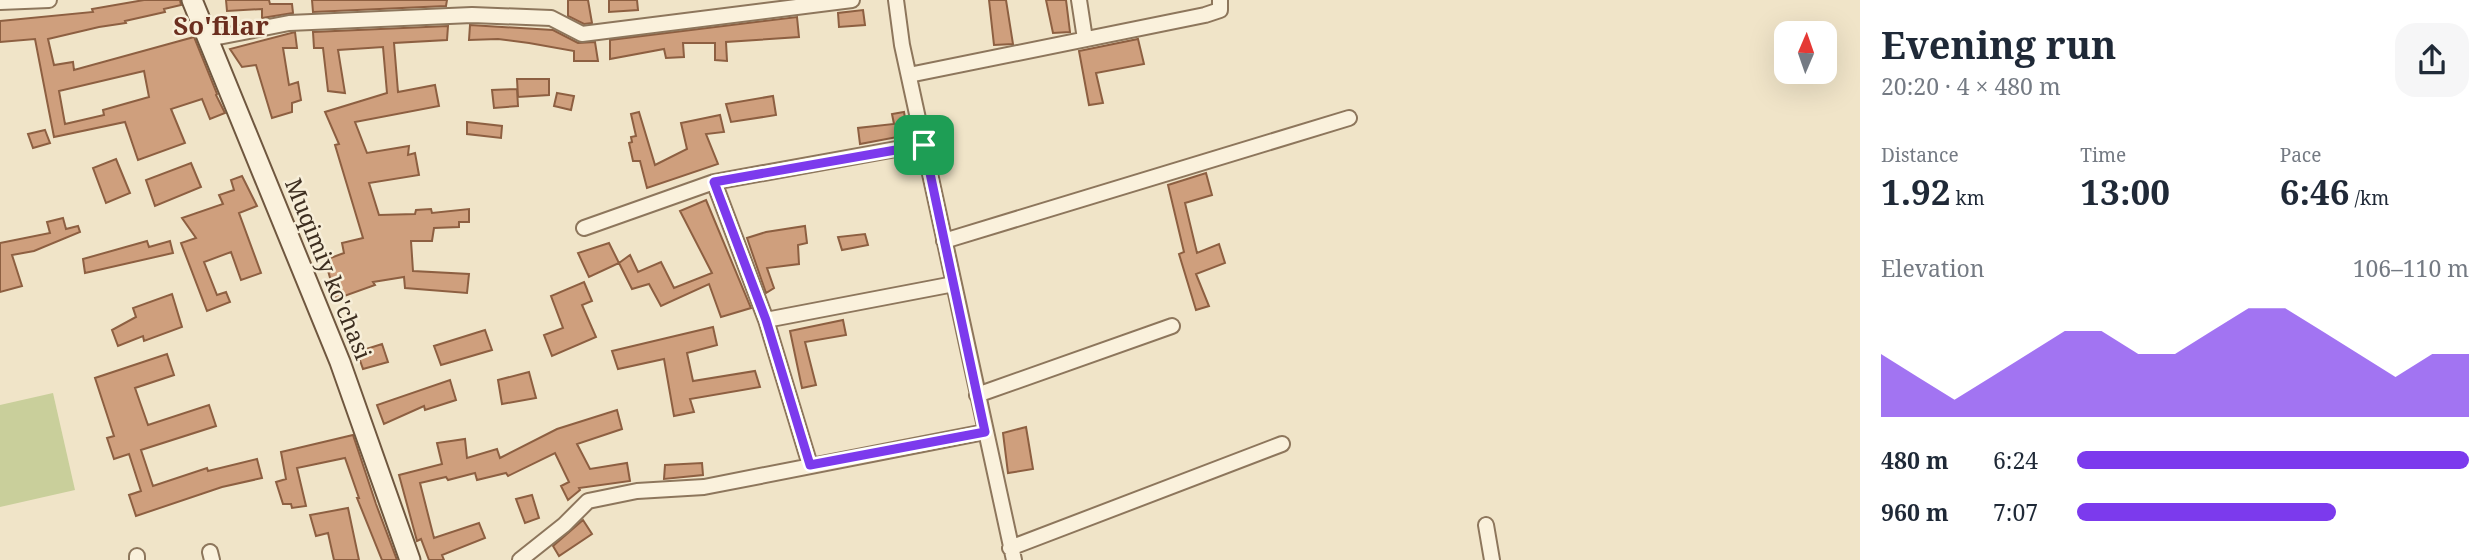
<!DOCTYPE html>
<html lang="en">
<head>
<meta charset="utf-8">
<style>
  :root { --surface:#fff; --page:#f6f6f7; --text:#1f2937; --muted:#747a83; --accent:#7c3aed }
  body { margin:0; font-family:"Noto Serif",serif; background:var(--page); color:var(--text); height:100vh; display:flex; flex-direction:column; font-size:26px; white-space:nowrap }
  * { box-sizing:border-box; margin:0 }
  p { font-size:23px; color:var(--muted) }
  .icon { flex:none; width:38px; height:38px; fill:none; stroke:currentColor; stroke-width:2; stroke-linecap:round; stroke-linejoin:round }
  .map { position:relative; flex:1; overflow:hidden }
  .side { display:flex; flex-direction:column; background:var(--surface); width:630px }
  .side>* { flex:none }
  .needle { width:46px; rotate:2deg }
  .tools { position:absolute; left:1774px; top:21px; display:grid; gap:14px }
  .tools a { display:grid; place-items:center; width:63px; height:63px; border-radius:14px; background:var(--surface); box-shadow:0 7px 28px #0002; font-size:35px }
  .pin { position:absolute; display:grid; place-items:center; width:60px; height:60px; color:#fff; margin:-30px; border-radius:14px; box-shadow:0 4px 10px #0006 }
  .round { display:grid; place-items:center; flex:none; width:74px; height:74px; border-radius:21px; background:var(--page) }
  .head { display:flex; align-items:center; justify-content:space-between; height:119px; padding:0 21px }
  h1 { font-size:38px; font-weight:700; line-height:52px }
  .stats { display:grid; grid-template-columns:repeat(3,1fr); gap:10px; height:119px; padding:7px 21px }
  .stats div { display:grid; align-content:center }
  .stats b { font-size:35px; font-weight:700 }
  .stats small { font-size:19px; font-weight:400 }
  .stats p { font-size:19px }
  .chart { height:196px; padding:14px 21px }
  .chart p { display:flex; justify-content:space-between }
  .chart svg { width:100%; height:126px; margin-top:7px; fill:var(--accent); opacity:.7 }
  ul { padding:0 21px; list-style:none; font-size:23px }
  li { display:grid; grid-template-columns:112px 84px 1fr; align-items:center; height:52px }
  li i { height:18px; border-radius:9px; background:var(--accent) }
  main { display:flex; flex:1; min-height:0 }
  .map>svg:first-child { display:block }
  .green { fill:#c9cf9b }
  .building { fill:#cf9f7d; stroke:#8d5f41; stroke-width:2; fill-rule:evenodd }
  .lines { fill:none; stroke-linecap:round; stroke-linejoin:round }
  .street-casing { stroke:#8d765c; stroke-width:18 }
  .secondary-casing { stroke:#6f573f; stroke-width:23 }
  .street { stroke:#faf1dc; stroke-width:14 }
  .secondary { stroke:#faf1dc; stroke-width:19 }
  .route-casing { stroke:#fff; stroke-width:14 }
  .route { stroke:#7c3aed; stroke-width:9 }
  .labels { text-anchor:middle; stroke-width:5; stroke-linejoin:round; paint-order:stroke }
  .street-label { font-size:23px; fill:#3d2e20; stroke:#f7eed8 }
  .quarter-label { font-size:26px; font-weight:bold; fill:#6b2e1e; stroke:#f7eed8 }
</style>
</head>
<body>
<main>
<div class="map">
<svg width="1860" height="560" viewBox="0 0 1860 560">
  <rect width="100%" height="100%" fill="#f0e4c8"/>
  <path class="green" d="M 53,393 L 75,490 L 0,507 L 0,405 Z"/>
  <path class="building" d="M 144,0 L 180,0 L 181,5 L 164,9 L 165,12 L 125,21 L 126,23 L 99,27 L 48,39 L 54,65 L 73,62 L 74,70 L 194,37 L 217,94 L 216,95 L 225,113 L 210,119 L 202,99 L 171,109 L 185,143 L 138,160 L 125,122 L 54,137 L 35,39 L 0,42 L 0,21 L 93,12 L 92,9 ZM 144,71 L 149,97 L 103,110 L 104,115 L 65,124 L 59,91 Z
    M 226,0 L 269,0 L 270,4 L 292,4 L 293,13 L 262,18 L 262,9 L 227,11 Z
    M 312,0 L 447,0 L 446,6 L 313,12 Z
    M 568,0 L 588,0 L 592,23 L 584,24 L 568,16 Z
    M 609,0 L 637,0 L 638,10 L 609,12 Z
    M 989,0 L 1006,0 L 1013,44 L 994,45 Z
    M 1046,0 L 1066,0 L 1070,32 L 1053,33 Z
    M 863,10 L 865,25 L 839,27 L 838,13 Z
    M 797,17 L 799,37 L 726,42 L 727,61 L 715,60 L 715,43 L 683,43 L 684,57 L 666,58 L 664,49 L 610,59 L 610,40 Z
    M 470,25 L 553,30 L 578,43 L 595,42 L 598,61 L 574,61 L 574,51 L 529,43 L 498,39 L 469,40 Z
    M 448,26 L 447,40 L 394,43 L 398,92 L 435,85 L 439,106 L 355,122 L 367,153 L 409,146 L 408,155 L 415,153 L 419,175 L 369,183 L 379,215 L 415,214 L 416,210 L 431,209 L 432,213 L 469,209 L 469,222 L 459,222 L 459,227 L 434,228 L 432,241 L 411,241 L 413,271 L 469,274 L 467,293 L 405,288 L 404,277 L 373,282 L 375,285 L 336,299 L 325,260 L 344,253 L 342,243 L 363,238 L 335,145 L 339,144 L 325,112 L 387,93 L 383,47 L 338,50 L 345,93 L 328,91 L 323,48 L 314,48 L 313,32 Z
    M 295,32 L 297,48 L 283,48 L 289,85 L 298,82 L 301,100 L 292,103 L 292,112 L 272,118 L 256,65 L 242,67 L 230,49 Z
    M 1138,39 L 1144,64 L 1096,73 L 1103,103 L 1089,105 L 1079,51 Z
    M 517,79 L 549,79 L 549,95 L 518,97 Z
    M 517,89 L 518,106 L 494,108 L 492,90 Z
    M 557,93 L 574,96 L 571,110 L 554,106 Z
    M 773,96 L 776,115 L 731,122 L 726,104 Z
    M 639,112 L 655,165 L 687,149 L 681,123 L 720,115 L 724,132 L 706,134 L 718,164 L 647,188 L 640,161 L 633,161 L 629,143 L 632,142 L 631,137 L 636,136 L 631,114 Z
    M 904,112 L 908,135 L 860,144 L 858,128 L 894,124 L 892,114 Z
    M 467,122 L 502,126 L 501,138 L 467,134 Z
    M 45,130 L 50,143 L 33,148 L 28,134 Z
    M 116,159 L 130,193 L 106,203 L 93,168 Z
    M 191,163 L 201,187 L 155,206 L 146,180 Z
    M 1206,173 L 1212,195 L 1185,203 L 1197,253 L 1219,244 L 1225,263 L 1196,274 L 1209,306 L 1196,310 L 1179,254 L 1184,252 L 1168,185 Z
    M 242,176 L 257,206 L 239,213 L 261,273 L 241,280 L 231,252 L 204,262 L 217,295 L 226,292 L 230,302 L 207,311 L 181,243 L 196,238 L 182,218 L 223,204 L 219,195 L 234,190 L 231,180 Z
    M 706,200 L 751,308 L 721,317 L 709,284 L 661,306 L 649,284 L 632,289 L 619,263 L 630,255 L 638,272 L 661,262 L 674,288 L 712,273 L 680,211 Z
    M 63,218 L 66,229 L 78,226 L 80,232 L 34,251 L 12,255 L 22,286 L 0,292 L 0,243 L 50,233 L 47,222 Z
    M 805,226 L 807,243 L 798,245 L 799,264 L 767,268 L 774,288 L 766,293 L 747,238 L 766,232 Z
    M 865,234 L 868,245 L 842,250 L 838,237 Z
    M 147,241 L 149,247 L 170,241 L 173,253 L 85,273 L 83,259 Z
    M 609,243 L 619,263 L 589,277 L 578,253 Z
    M 584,282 L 592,301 L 582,305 L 596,337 L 552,356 L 544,335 L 563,328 L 551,296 Z
    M 172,294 L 182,327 L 144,341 L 143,336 L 118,346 L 112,330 L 136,317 L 133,308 Z
    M 843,320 L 846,335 L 805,342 L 816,385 L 802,388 L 790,331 Z
    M 713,327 L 717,345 L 687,353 L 693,381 L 755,371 L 760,387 L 690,399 L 694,412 L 674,416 L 664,359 L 618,369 L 612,351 Z
    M 485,330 L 492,350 L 441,365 L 434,346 Z
    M 382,344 L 388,362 L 363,369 L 357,352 Z
    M 167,354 L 174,375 L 135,388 L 148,425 L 209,405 L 216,426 L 141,450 L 153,486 L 207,468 L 208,471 L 257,459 L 262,478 L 222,487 L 136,516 L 129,495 L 141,491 L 129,454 L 114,459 L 107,438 L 114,436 L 95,378 Z
    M 529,372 L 536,398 L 502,404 L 498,380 Z
    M 450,380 L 456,400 L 425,410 L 424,406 L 384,424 L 377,405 Z
    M 617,410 L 622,429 L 577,444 L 590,469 L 627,463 L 630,481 L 579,488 L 580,490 L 568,500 L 561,486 L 569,482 L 555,453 L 508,476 L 506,473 L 477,480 L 475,473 L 448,480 L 446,477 L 420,483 L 434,538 L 479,523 L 485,538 L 442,555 L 444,560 L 429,560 L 421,539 L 417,541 L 399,475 L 442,464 L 437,443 L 465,439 L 467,458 L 497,449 L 500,458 L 557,429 Z
    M 1026,427 L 1033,469 L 1008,473 L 1003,433 Z
    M 353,435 L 376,504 L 397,560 L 382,560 L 357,498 L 359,498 L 345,458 L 297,468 L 306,506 L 292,508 L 291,504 L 283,504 L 276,482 L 286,479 L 281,452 Z
    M 702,463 L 703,475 L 664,479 L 665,465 Z
    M 532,495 L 539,518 L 525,523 L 516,499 Z
    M 348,508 L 359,560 L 334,560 L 328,533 L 316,536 L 310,515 Z
    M 583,520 L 592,534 L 559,556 L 553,546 Z"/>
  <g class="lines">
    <defs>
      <path id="street" d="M 896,0 L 902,45 L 1014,560
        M 1079,0 L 1085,39
        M 0,2 L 49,0
        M 208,39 L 289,23 L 472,15 L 551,18 L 582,34 L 852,0
        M 909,75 L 1205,15 L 1220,10 L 1220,0
        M 714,182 L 766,320 L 810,465
        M 584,228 L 714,182 L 924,144
        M 944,241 L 1349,118
        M 766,320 L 954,284
        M 977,395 L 1172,326
        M 1486,525 L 1492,560
        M 1010,548 L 1282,444
        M 210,552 L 212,560
        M 137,556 L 137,560
        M 520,560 L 564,525 L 588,501 L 637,491 L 704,487 L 985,432"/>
      <path id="secondary" d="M 192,0 L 340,362 L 410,560"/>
    </defs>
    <use href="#street" class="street-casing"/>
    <use href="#secondary" class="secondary-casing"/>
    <use href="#street" class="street"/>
    <use href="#secondary" class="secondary"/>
  </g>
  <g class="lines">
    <defs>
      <path id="route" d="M 924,145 L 985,432 L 810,465 L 766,320 L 714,182 Z"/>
    </defs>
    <use href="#route" class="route-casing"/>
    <use href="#route" class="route"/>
  </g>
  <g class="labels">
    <g class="street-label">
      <text transform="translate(328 269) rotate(68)" y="8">Muqimiy ko'chasi</text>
    </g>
    <g class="quarter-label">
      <text x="221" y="35">So'filar</text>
    </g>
  </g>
</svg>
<div class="tools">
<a><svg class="needle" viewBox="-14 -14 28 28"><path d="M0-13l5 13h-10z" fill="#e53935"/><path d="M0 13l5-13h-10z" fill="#747a83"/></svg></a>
</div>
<div class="pin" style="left:924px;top:145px;background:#1e9e55"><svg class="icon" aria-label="arrive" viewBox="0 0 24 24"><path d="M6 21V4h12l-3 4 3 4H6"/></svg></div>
</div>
<section class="side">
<div class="head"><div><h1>Evening run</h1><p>20:20 · 4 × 480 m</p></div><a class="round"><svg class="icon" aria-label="share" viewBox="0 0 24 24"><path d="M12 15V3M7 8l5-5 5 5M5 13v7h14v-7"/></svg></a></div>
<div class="stats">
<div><p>Distance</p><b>1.92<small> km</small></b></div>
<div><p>Time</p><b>13:00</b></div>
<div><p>Pace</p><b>6:46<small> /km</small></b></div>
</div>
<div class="chart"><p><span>Elevation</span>106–110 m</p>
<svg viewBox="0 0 160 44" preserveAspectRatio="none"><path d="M0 44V22L10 30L20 38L30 30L40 22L50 14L60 14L70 22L80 22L90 14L100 6L110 6L120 14L130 22L140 30L150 22L160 22V44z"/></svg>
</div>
<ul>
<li><b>480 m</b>6:24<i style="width:100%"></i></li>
<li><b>960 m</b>7:07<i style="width:66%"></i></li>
</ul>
</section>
</main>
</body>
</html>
